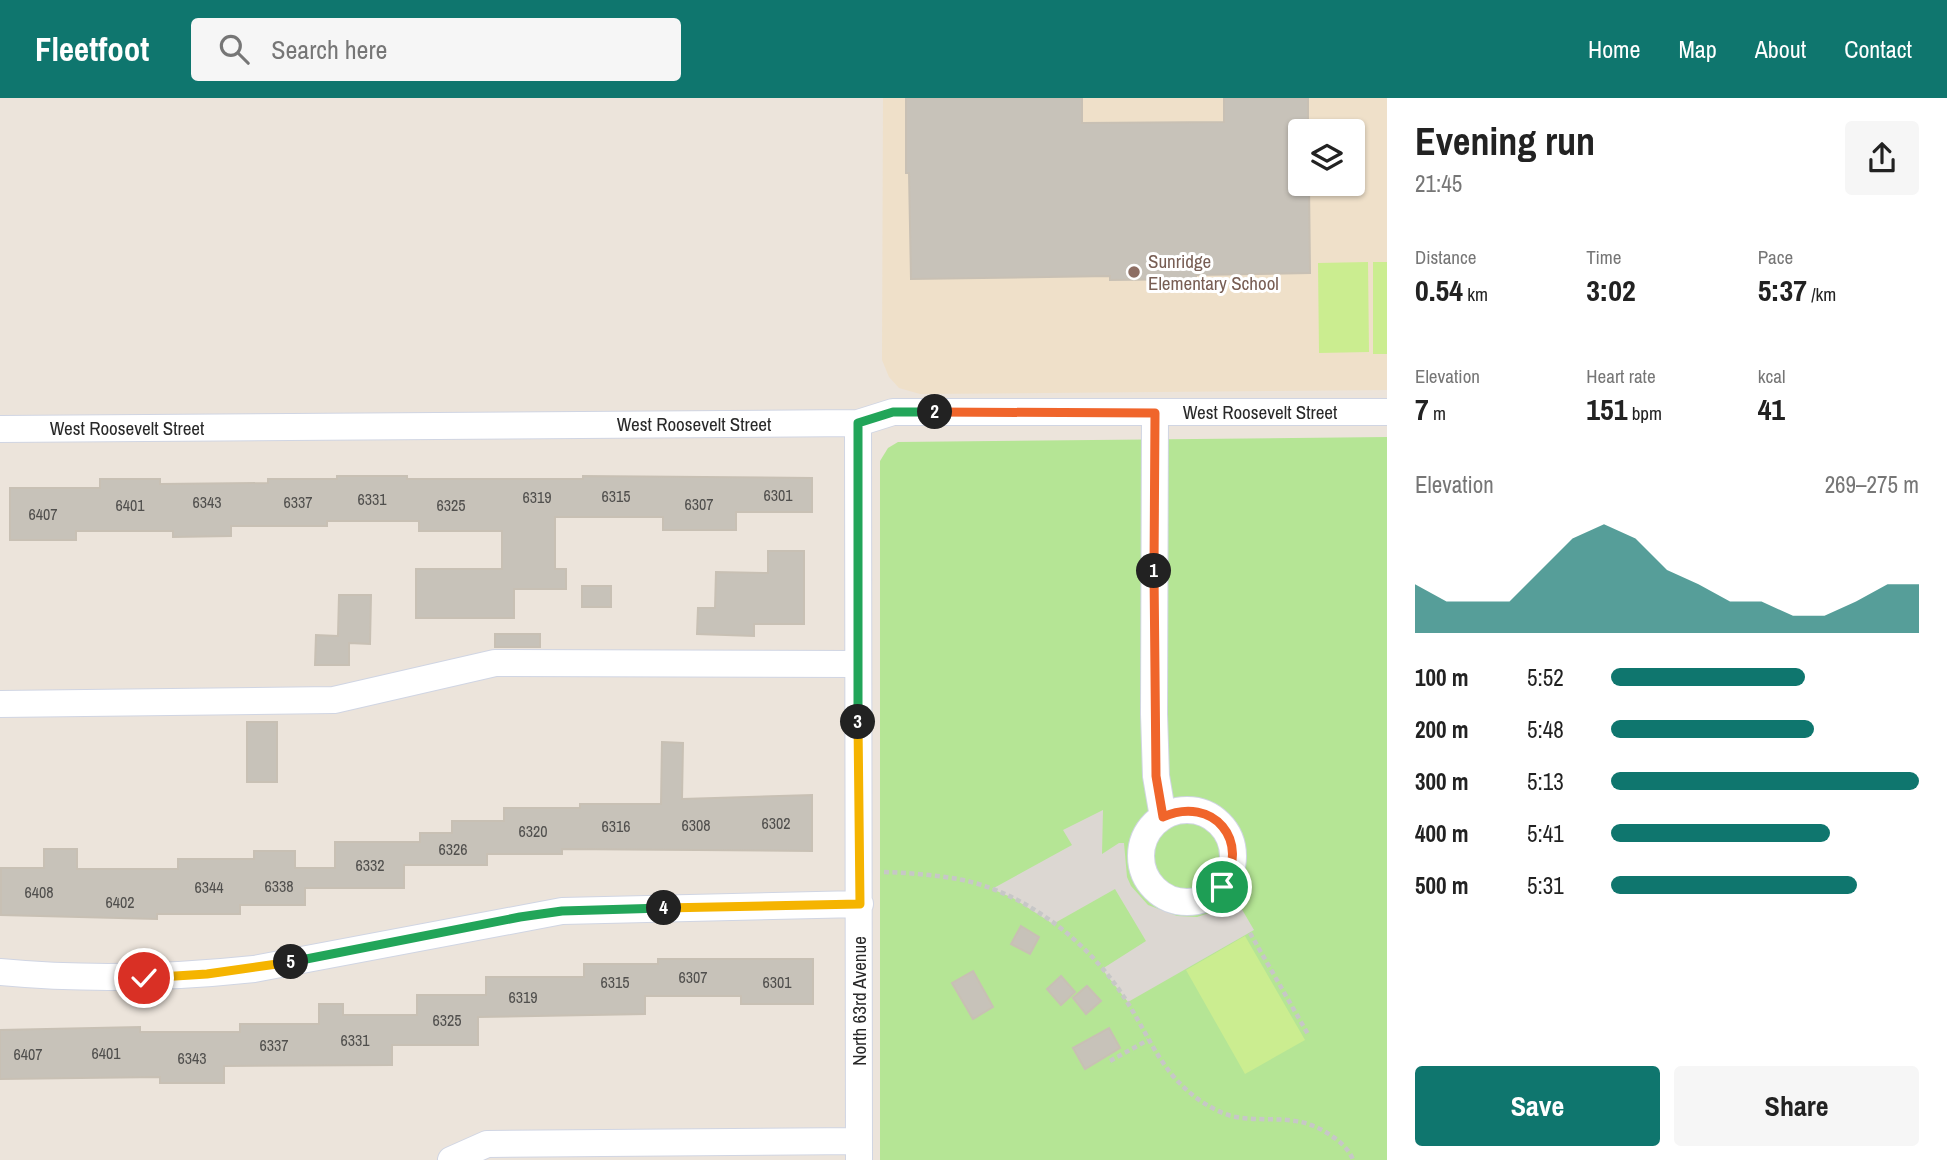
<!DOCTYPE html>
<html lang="en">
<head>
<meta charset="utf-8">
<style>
  :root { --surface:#fff; --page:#f6f6f6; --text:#222; --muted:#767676; --accent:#0f766e }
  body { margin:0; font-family:"Archivo Narrow",sans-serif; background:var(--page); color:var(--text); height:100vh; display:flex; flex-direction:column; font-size:26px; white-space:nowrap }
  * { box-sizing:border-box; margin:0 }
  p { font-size:23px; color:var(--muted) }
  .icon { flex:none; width:38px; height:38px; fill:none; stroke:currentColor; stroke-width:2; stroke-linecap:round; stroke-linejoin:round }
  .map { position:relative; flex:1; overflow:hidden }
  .panel { display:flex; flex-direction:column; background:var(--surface); width:560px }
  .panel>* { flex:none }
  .buttons { position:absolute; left:1288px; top:21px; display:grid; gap:14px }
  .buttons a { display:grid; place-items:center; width:77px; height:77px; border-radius:7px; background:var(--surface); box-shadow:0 2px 5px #0004; font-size:35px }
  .pin { position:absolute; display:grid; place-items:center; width:60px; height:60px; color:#fff; margin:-30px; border:4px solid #fff; border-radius:50%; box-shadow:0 2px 7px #0007 }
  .km { position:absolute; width:35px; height:35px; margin:-18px; border-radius:50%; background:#222; color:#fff; font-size:19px; line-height:35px; text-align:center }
  .round { display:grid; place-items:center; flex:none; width:74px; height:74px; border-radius:7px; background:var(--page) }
  .overview { display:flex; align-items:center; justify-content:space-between; height:119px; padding:0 28px }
  h1 { font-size:38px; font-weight:700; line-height:52px }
  .figures { display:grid; grid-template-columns:repeat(3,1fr); gap:10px; height:119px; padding:7px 28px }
  .figures div { display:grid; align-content:center }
  .figures b { font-size:30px; font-weight:700 }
  .figures small { font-size:19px; font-weight:400 }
  .figures p { font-size:19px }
  .chart { height:196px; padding:14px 28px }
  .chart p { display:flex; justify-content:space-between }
  .chart svg { width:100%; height:126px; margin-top:7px; fill:var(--accent); opacity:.7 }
  .button { display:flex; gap:14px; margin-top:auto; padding:14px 28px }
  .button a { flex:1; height:80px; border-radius:7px; background:var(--accent); color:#fff; font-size:28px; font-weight:700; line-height:80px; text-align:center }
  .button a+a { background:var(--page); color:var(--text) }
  ul { padding:0 28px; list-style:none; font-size:23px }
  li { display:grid; grid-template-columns:112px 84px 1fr; align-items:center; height:52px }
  li i { height:18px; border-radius:9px; background:var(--accent) }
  header { display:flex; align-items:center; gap:42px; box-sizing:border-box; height:98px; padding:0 35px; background:var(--accent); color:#fff }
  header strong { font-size:33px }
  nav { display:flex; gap:38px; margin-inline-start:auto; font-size:24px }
  .search { width:490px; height:63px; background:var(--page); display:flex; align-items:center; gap:18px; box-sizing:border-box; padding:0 24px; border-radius:7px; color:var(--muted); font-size:26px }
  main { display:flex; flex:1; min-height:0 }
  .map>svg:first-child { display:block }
  .education { fill:#efe0c9; fill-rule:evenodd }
  .green { fill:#b5e595 }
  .pitch { fill:#cbed90 }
  .plaza { fill:#dcd7d2 }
  .building { fill:#c7c2b9; stroke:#c8c0b4; stroke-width:2 }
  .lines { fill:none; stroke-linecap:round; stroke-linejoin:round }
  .minor-casing { stroke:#d0d5e3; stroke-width:28 }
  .path { stroke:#c7c7c7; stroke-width:4.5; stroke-dasharray:5 3.5; stroke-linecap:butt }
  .minor { stroke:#fff; stroke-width:26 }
  .split-1-casing { stroke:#fff; stroke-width:14 }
  .split-2-casing { stroke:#fff; stroke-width:14 }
  .split-3-casing { stroke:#fff; stroke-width:14 }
  .split-4-casing { stroke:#fff; stroke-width:14 }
  .split-5-casing { stroke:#fff; stroke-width:14 }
  .split-6-casing { stroke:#fff; stroke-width:14 }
  .split-1 { stroke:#f0652b; stroke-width:9 }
  .split-2 { stroke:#f0652b; stroke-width:9 }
  .split-3 { stroke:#22a559; stroke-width:9 }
  .split-4 { stroke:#f5b400; stroke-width:9 }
  .split-5 { stroke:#22a559; stroke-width:9 }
  .split-6 { stroke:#f5b400; stroke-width:9 }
  .education-dot { fill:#8d6e63; stroke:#fff; stroke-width:2.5 }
  .labels { text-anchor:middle; stroke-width:6; stroke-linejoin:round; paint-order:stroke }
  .number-label { font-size:16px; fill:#504f4d }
  .education-label { font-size:19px; fill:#785e54; stroke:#fff; text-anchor:start }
  .street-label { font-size:19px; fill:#292929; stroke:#fff }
</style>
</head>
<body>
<header>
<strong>Fleetfoot</strong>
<div class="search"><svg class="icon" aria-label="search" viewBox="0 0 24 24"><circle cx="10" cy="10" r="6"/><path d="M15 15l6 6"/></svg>Search here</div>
<nav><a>Home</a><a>Map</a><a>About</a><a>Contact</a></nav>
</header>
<main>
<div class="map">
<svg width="1387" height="1062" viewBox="0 0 1387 1062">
  <rect width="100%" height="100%" fill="#ece4db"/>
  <path class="education" d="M 883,0 L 1387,0 L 1387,292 L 920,296 L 899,290 L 889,279 L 882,262 ZM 1300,33 L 1353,33 L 1353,86 L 1300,86 Z"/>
  <path class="green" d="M 1387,339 L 1387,1062 L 880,1062 L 880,363 L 888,350 L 898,344 Z"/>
  <path class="pitch" d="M 1368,164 L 1369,254 L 1319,255 L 1318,165 Z
    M 1373,164 L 1387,164 L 1387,256 L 1373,256 Z
    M 1245,838 L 1305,942 L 1245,976 L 1186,872 Z"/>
  <path class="plaza" d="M 1103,712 L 1102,756 L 1119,745 L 1124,745 L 1127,779 L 1131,788 L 1148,807 L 1177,818 L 1197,819 L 1215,813 L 1233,796 L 1254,832 L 1128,904 L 1102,871 L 1146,843 L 1115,791 L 1053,826 L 1013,800 L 992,791 L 1072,747 L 1063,732 Z"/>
  <path class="building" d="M 906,0 L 1082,0 L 1082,25 L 1224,24 L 1224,0 L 1308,0 L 1308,33 L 1300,33 L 1300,86 L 1309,86 L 1310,175 L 1196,177 L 1196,181 L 1110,182 L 1110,178 L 911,181 L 909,75 L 906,75 Z
    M 337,378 L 407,378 L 407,381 L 583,381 L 583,378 L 812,380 L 812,414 L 736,414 L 736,432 L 663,432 L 663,419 L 555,419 L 555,471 L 566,471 L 566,491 L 514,491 L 514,520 L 416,520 L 416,471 L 502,471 L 502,433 L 419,433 L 419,423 L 327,423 L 327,428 L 231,428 L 231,438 L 173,439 L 173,433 L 76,433 L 76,442 L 10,442 L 10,390 L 100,390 L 100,381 L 160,381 L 160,386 L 268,385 L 268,381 L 337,381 Z
    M 768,453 L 804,453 L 804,526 L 754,526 L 754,538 L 697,536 L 698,510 L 715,510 L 716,474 L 768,475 Z
    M 582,488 L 611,488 L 611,509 L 582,509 Z
    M 339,497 L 371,497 L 370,546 L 349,545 L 349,567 L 315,567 L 316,537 L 338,538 Z
    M 495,536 L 540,536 L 540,549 L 495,549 Z
    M 247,624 L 277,624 L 277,684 L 247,684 Z
    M 662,644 L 683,645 L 682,701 L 812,697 L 812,753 L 562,751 L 562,756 L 487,756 L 487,767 L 404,767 L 404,790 L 305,790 L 305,807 L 240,807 L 240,816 L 157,816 L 157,821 L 1,817 L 1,770 L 44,770 L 44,751 L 77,751 L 77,771 L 178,771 L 178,761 L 254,761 L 254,753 L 295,753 L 295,770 L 335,770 L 335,744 L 420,744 L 420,735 L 452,735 L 452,723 L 504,723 L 504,710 L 580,710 L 580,706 L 661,706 Z
    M 1021,828 L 1039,839 L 1030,856 L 1011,846 Z
    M 658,861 L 813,861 L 813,906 L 741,906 L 741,898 L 645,898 L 645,916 L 478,919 L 478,947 L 392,947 L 392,967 L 224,968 L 224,985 L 160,985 L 160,979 L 0,981 L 0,932 L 140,929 L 140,934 L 240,934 L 240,926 L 319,926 L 319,906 L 343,906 L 343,917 L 417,917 L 417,897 L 486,897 L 486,879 L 584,879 L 584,866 L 658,866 Z
    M 973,873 L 993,909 L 973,921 L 952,885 Z
    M 1061,878 L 1075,894 L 1061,907 L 1047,891 Z
    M 1087,888 L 1101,903 L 1086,916 L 1073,900 Z
    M 1109,930 L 1120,950 L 1085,971 L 1073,950 Z"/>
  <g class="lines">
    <defs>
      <path id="minor" d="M 1155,315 L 1154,616 L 1156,678 L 1163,719
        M 858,325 L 859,1062
        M 0,331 L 858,325 L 893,314 L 1387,314
        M 0,606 L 334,602 L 495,565 L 858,566
        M1141 758a46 46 0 1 1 92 0a46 46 0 1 1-92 0Z
        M 0,874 C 85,882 169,880 254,871 L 562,813 L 860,806
        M 451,1062 L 487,1046 L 859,1043"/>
    </defs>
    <use href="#minor" class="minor-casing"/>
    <path class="path" d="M 884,774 C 910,775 937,777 963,782 C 1031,797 1094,849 1129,907 C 1153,946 1163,977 1202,1004 C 1212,1010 1224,1017 1236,1019 C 1273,1025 1299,1014 1333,1039 C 1341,1044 1350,1053 1353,1062
      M 1250,835 L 1309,938
      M 1110,963 L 1148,942"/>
    <use href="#minor" class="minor"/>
  </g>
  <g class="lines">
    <defs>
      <path id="split-1" d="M 1154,473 L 1156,678 L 1163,719 C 1213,697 1252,743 1222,789"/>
      <path id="split-2" d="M 935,314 L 1155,315 L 1154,473"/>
      <path id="split-3" d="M 858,624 L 858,325 L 893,314 L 935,314"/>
      <path id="split-4" d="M 664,810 L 860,806 L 858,624"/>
      <path id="split-5" d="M 291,864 L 520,819 L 562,813 L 664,810"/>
      <path id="split-6" d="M 144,880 L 207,876 L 291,864"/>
    </defs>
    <use href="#split-1" class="split-1-casing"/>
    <use href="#split-2" class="split-2-casing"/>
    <use href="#split-3" class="split-3-casing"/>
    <use href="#split-4" class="split-4-casing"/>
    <use href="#split-5" class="split-5-casing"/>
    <use href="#split-6" class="split-6-casing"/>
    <use href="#split-1" class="split-1"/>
    <use href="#split-2" class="split-2"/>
    <use href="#split-3" class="split-3"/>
    <use href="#split-4" class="split-4"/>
    <use href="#split-5" class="split-5"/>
    <use href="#split-6" class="split-6"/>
  </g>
  <circle class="education-dot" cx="1134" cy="174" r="7"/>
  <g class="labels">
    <g class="number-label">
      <text x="778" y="403">6301</text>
      <text x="616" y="404">6315</text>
      <text x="537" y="405">6319</text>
      <text x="372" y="407">6331</text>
      <text x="207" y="410">6343</text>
      <text x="298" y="410">6337</text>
      <text x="699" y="412">6307</text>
      <text x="130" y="413">6401</text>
      <text x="451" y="413">6325</text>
      <text x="43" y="422">6407</text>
      <text x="776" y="731">6302</text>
      <text x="696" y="733">6308</text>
      <text x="616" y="734">6316</text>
      <text x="533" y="739">6320</text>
      <text x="453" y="757">6326</text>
      <text x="370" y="773">6332</text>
      <text x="279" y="794">6338</text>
      <text x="209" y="795">6344</text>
      <text x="39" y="800">6408</text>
      <text x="120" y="810">6402</text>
      <text x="693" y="885">6307</text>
      <text x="615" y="890">6315</text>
      <text x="777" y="890">6301</text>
      <text x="523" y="905">6319</text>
      <text x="447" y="928">6325</text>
      <text x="355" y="948">6331</text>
      <text x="274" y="953">6337</text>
      <text x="106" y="961">6401</text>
      <text x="28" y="962">6407</text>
      <text x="192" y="966">6343</text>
    </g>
    <g class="education-label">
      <text x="1148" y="170">Sunridge<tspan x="1148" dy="22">Elementary School</tspan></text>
    </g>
    <g class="street-label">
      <text x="1260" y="321">West Roosevelt Street</text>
      <text x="694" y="333">West Roosevelt Street</text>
      <text x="127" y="337">West Roosevelt Street</text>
      <text transform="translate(859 903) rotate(-90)" y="7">North 63rd Avenue</text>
    </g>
  </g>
</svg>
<div class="buttons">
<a><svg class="icon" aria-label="layers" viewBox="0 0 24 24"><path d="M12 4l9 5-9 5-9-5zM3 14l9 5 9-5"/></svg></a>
</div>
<div class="pin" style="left:1222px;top:789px;background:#1e9e55"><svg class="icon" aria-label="arrive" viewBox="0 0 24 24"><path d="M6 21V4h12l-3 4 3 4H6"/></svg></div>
<div class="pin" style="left:144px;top:880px;background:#d93025"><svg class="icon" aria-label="check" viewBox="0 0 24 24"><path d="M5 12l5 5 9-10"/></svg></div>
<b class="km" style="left:1154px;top:473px">1</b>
<b class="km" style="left:935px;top:314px">2</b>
<b class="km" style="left:858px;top:624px">3</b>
<b class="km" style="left:664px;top:810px">4</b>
<b class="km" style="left:291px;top:864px">5</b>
</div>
<section class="panel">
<div class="overview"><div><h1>Evening run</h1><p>21:45</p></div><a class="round"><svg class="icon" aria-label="share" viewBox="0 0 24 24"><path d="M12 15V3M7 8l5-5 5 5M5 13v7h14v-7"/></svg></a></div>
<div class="figures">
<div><p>Distance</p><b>0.54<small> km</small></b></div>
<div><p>Time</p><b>3:02</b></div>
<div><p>Pace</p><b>5:37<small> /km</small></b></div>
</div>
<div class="figures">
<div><p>Elevation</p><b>7<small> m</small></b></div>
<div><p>Heart rate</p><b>151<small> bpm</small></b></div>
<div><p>kcal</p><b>41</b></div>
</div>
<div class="chart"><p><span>Elevation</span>269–275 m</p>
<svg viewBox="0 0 160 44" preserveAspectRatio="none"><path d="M0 44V27L10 33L20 33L30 33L40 22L50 11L60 6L70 11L80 22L90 27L100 33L110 33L120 38L130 38L140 33L150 27L160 27V44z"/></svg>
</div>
<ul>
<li><b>100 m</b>5:52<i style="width:63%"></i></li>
<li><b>200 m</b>5:48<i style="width:66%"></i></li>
<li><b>300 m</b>5:13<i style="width:100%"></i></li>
<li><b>400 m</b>5:41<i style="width:71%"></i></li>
<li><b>500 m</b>5:31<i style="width:80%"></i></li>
</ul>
<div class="button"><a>Save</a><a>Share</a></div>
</section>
</main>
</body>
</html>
